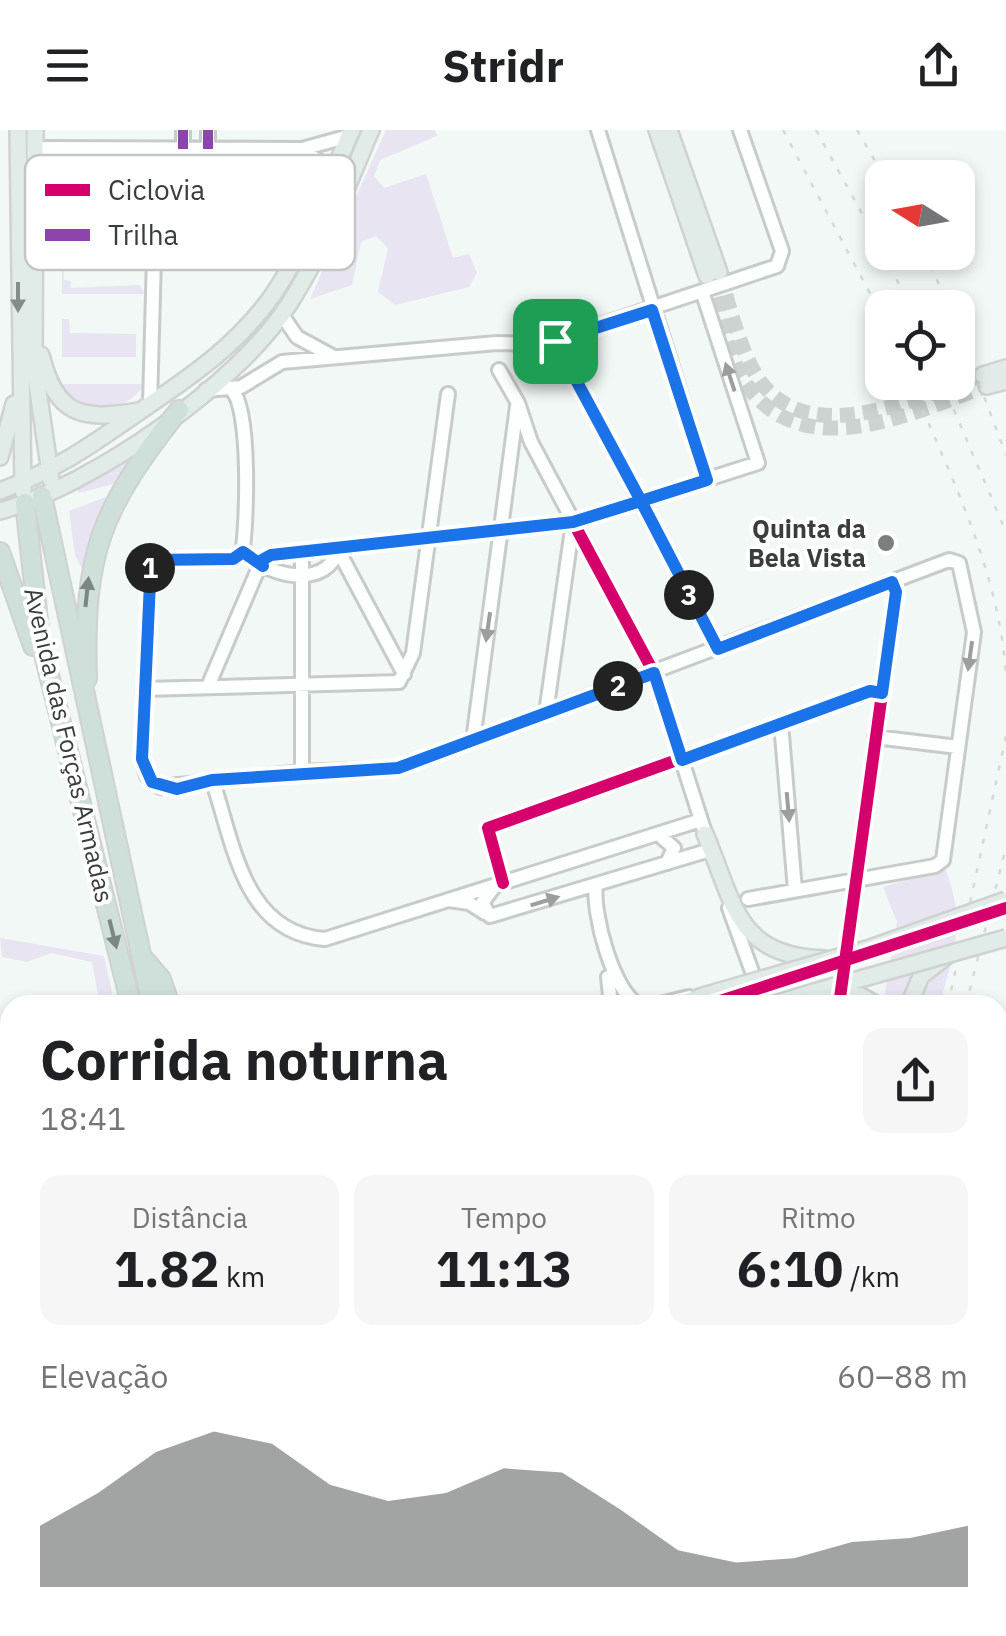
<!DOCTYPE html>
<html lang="pt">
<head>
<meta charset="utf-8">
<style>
  :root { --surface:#fff; --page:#f6f6f6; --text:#202124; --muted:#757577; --accent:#7a7e7c }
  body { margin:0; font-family:"IBM Plex Sans",sans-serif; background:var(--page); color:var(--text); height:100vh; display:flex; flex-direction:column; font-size:38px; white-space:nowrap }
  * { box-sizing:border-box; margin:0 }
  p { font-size:32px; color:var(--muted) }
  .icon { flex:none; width:55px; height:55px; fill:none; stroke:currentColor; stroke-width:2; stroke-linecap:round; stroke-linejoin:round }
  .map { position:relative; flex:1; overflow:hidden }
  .panel { position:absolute; left:0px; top:865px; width:1008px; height:642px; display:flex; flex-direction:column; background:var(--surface); border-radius:30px 30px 0 0; box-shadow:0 5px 15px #0003 }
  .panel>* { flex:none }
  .needle { width:65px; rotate:281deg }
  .tools { position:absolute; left:865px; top:30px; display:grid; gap:20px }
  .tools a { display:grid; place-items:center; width:110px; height:110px; border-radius:20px; background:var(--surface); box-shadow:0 5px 15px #0003; font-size:50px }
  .pin { position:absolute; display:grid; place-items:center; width:85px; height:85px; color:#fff; margin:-42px; border-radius:20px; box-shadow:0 5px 15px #0006 }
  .km { position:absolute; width:50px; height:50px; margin:-25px; border-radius:50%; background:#222; color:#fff; font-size:28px; line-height:50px; text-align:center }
  .round { display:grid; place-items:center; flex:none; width:105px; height:105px; border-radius:20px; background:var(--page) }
  .summary { display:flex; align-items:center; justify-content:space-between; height:170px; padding:0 40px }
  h1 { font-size:55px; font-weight:700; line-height:75px }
  .stats { display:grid; grid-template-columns:repeat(3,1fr); gap:15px; height:170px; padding:10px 40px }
  .stats div { display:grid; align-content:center; border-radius:20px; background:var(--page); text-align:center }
  .stats b { font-size:50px; font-weight:700 }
  .stats small { font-size:28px; font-weight:400 }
  .stats p { font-size:28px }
  .chart { height:280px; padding:20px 40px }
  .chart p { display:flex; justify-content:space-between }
  .chart svg { width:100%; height:180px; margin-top:10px; fill:var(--accent); opacity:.7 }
  header { display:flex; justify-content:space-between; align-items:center; height:130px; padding:0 40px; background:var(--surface); font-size:45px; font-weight:700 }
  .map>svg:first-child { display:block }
  .green { fill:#e8e4f1 }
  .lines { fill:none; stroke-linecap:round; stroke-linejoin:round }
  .major-tunnel { stroke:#cdd3d0; stroke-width:15; stroke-dasharray:15 8; stroke-linecap:butt }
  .minor-casing { stroke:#c7cbc9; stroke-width:18 }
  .major-casing { stroke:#cfd2d0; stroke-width:20 }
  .highway-casing { stroke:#cfd2d0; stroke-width:22 }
  .minor { stroke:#fdfefe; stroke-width:12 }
  .major { stroke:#e1ece8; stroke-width:15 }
  .highway { stroke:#cfdfd9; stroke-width:18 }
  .rail { stroke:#d7d9d7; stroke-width:2.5; stroke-dasharray:5 10; stroke-linecap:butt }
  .major-bridge-casing { stroke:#cfd2d0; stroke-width:20; stroke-linecap:butt }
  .major-bridge { stroke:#e1ece8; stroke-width:15 }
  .quiet { stroke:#8e44ad; stroke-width:10; stroke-dasharray:20 10; stroke-linecap:butt }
  .cycleway-casing { stroke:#fff; stroke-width:19 }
  .cycleway { stroke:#d6006c; stroke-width:12 }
  .oneway { fill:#858c89 }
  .oneway2 { fill:#9b9e9c }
  .oneway3 { fill:#7c8682 }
  .route-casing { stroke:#fff; stroke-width:20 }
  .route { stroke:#1a73e8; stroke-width:12 }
  .poi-dot { fill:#7a7e7c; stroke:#fff; stroke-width:4 }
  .labels { text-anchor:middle; stroke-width:8; stroke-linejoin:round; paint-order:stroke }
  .poi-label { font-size:25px; font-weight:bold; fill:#393d3b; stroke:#fff; text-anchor:end }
  .street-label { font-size:25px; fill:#393d3b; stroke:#fff }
  .key { fill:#fff; stroke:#c4c5c4; stroke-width:2.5 }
  .key-label { font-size:28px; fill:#393d3b }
</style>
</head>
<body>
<header><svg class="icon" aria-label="menu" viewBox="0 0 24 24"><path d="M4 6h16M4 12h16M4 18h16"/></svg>Stridr<svg class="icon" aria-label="share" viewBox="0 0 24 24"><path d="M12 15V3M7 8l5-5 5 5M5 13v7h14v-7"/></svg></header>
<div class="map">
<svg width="1006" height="1506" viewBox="0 0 1006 1506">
  <rect width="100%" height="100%" fill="#f2f8f5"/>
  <path class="green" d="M 386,0 L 435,0 L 437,6 L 380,30 L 374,46 L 384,58 L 426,44 L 453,128 L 469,124 L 477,143 L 469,157 L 395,175 L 378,162 L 388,118 L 376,106 L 361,112 L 352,155 L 310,169 Z
    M 62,131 L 71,131 L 64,135 L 64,150 L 71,151 L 71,158 L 139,155 L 145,164 L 62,164 Z
    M 62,189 L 69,189 L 70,203 L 136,204 L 136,227 L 62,227 Z
    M 59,254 L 144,254 C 126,288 79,281 59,254 Z
    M 137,323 L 117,353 L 79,363 L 77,358 Z
    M 111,365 L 85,445 L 75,425 L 69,381 Z
    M 945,738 C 967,796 954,817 940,875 L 883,875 L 897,792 L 883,757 Z
    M 0,808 L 104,826 L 115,875 L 100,875 L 92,832 L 51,823 L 27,832 L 2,827 Z
    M 3,1180 L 10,1205 L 10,1329 L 0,1332 Z
    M 23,1498 L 204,1498 L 217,1506 L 42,1506 Z"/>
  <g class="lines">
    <path class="major-tunnel" d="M 719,143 C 729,174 737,209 752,238 C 798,327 915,268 983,245
      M 707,146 C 718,180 726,224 746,254 C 804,337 913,282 987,256"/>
    <defs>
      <path id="minor" d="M 598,0 L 707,349
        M 35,18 L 302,19 L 349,6
        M 183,19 L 183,0
        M 208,19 L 208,0
        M 302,19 L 320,32 L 330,50
        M 282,185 L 297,207 L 332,226
        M 555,211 L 718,519
        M 499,240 L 518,273 L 531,312 L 654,543 L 708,712
        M 206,260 L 241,257 L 282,232 L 497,213 L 544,214 L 777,136 L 782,121 L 740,0
        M 232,260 C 251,280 247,395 242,425 L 233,429 L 151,430 L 142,629 L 147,646 L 160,657 L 302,642 L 398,638 L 949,430 L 959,433 L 974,502 L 943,730 L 935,736 L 748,769
        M 150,274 L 154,127
        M 338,420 L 404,544
        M 256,431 C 279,448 327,456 338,420
        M 209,554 L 262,430 L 268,426 L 573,392 L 758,333 L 702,161
        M 145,559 L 399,552 L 413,523 L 448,264
        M 546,583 L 573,392
        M 777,594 L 782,605 L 795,760
        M 875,607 L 958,617
        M 473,611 L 517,276
        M 302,642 L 302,423
        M 212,649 C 234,714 243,803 325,809 L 701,690
        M 658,704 L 674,718 L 667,733
        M 503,753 L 488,698 L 824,577 L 870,561 L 882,563
        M 596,755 C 592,783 613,862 639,875
        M 494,757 L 482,773 L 490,786 L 710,720
        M 449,770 L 469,773 L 485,783
        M 729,778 L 764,875
        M 608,847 L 611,875
        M 656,875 L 689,867
        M 839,875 L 896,462 L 891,452
        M 0,1369 L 10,1367
        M 998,1389 L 1006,1376
        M 923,1506 L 928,1498"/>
      <path id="major" d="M 18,0 L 23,361
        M 35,0 L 34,233 L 51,350
        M 657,0 L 707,146
        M 669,0 L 719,142
        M 41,225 C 56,285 81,291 138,281
        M 983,245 L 1006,238
        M 987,256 L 1006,251
        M 0,327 L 14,274
        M 0,361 C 64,336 91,315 146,277 C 193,245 238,214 272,166 C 307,116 326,55 352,0
        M 0,381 C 93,355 237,255 289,174 C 324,120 346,58 371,0
        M 705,704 C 735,775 736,826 825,829
        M 678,875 L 706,865
        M 771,875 L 814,862
        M 909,875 L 921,846 L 948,825
        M 0,1085 L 10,1082
        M 0,1106 L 10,1103
        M 532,1506 L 542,1498"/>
      <path id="highway" d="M 42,366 L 152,875
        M 25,373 L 40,508 L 131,875
        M 0,422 L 33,516
        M 87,549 C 83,421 101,379 179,280
        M 143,828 L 161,849 L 170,875
        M 0,1389 L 10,1387
        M 0,1420 L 10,1419
        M 0,1456 L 10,1457
        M 217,1498 L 230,1506
        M 265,1498 L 275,1506
        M 331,1498 L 342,1506
        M 361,1498 L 372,1506
        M 386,1498 L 394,1506
        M 409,1498 L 413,1506"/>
    </defs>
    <use href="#minor" class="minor-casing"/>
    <use href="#major" class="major-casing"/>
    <use href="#highway" class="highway-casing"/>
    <use href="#minor" class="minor"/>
    <use href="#major" class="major"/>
    <use href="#highway" class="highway"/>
    <path class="rail" d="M 783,0 L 882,186
      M 816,0 L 882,120
      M 857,0 L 885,48
      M 884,122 L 910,178
      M 925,122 L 949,178
      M 958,197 L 1006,325
      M 911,252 C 951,348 999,440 1006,545
      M 942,252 L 1006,402
      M 948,875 L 1006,606
      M 966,875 L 1006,717
      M 807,1506 L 809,1498
      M 830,1506 L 831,1498"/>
    <defs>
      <path id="major-bridge" d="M 814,862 L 1006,808
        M 828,862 L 861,866 L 877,875
        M 706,865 L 870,818 L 1006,770"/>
    </defs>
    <use href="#major-bridge" class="major-bridge-casing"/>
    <use href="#major-bridge" class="major-bridge"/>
    <path class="quiet" d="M 183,19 L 183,0
      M 208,19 L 208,0"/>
    <defs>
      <path id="cycleway" d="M 573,392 L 654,543 L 682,630
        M 503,753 L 488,698 L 824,577 L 870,561 L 882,563
        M 708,875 L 1006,778
        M 839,875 L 896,462 L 891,452"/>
    </defs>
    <use href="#cycleway" class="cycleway-casing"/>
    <use href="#cycleway" class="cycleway"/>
  </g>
  <defs><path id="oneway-solid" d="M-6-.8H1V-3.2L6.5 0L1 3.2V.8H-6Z" transform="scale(2.5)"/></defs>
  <use class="oneway" href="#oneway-solid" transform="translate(18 167) rotate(90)"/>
  <g class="oneway2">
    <use href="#oneway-solid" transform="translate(730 247) rotate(-108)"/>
    <use href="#oneway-solid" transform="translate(488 497) rotate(98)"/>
    <use href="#oneway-solid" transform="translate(970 526) rotate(98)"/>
    <use href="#oneway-solid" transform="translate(788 677) rotate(85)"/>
    <use href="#oneway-solid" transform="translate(545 771) rotate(-17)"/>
  </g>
  <g class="oneway3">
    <use href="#oneway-solid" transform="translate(87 462) rotate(-84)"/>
    <use href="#oneway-solid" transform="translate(113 804) rotate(76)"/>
  </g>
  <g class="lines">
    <defs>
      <path id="route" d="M 555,211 L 641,371 L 573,392 L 271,425 L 262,430 L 263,436 L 243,422 L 233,429 L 151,430 L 142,629 L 152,652 L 177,659 L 212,650 L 398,638 L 654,543 L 682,630 L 870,561 L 882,563 L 896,462 L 892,452 L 718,519 L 641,371 L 707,350 L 652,180 L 555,211"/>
    </defs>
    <use href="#route" class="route-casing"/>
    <use href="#route" class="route"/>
  </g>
  <circle class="poi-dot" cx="886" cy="413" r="10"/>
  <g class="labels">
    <g class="poi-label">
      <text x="866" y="408">Quinta da<tspan x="866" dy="29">Bela Vista</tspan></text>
    </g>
    <g class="street-label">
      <text transform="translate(69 615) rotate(77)" y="9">Avenida das Forças Armadas</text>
    </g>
  </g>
  <rect x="25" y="25" width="330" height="115" rx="15" class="key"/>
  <rect x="45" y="54" width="45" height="12" fill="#d6006c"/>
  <rect x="45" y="99" width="45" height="12" fill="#8e44ad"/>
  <g class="key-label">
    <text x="108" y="70">Ciclovia</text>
    <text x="108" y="115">Trilha</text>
  </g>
</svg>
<div class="tools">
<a><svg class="needle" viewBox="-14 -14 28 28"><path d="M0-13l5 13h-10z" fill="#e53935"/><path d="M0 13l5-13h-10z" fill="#757577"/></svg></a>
<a><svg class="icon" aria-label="locate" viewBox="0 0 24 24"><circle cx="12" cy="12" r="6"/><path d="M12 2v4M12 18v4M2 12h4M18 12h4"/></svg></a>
</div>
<div class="pin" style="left:555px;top:211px;background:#1e9e55"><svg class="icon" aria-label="arrive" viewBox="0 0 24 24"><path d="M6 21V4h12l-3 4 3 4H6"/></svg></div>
<b class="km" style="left:150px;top:438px">1</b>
<b class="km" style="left:618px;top:556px">2</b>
<b class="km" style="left:689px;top:465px">3</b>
<section class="panel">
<div class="summary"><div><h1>Corrida noturna</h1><p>18:41</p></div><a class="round"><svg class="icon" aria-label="share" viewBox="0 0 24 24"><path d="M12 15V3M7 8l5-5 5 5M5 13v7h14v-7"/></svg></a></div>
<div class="stats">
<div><p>Distância</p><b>1.82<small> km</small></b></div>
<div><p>Tempo</p><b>11:13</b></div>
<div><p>Ritmo</p><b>6:10<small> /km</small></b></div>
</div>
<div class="chart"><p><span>Elevação</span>60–88 m</p>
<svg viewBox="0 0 160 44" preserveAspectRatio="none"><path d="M0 44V29L10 21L20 11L30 6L40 9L50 19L60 23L70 21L80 15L90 16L100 25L110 35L120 38L130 37L140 33L150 32L160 29V44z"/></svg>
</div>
</section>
</div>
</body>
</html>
